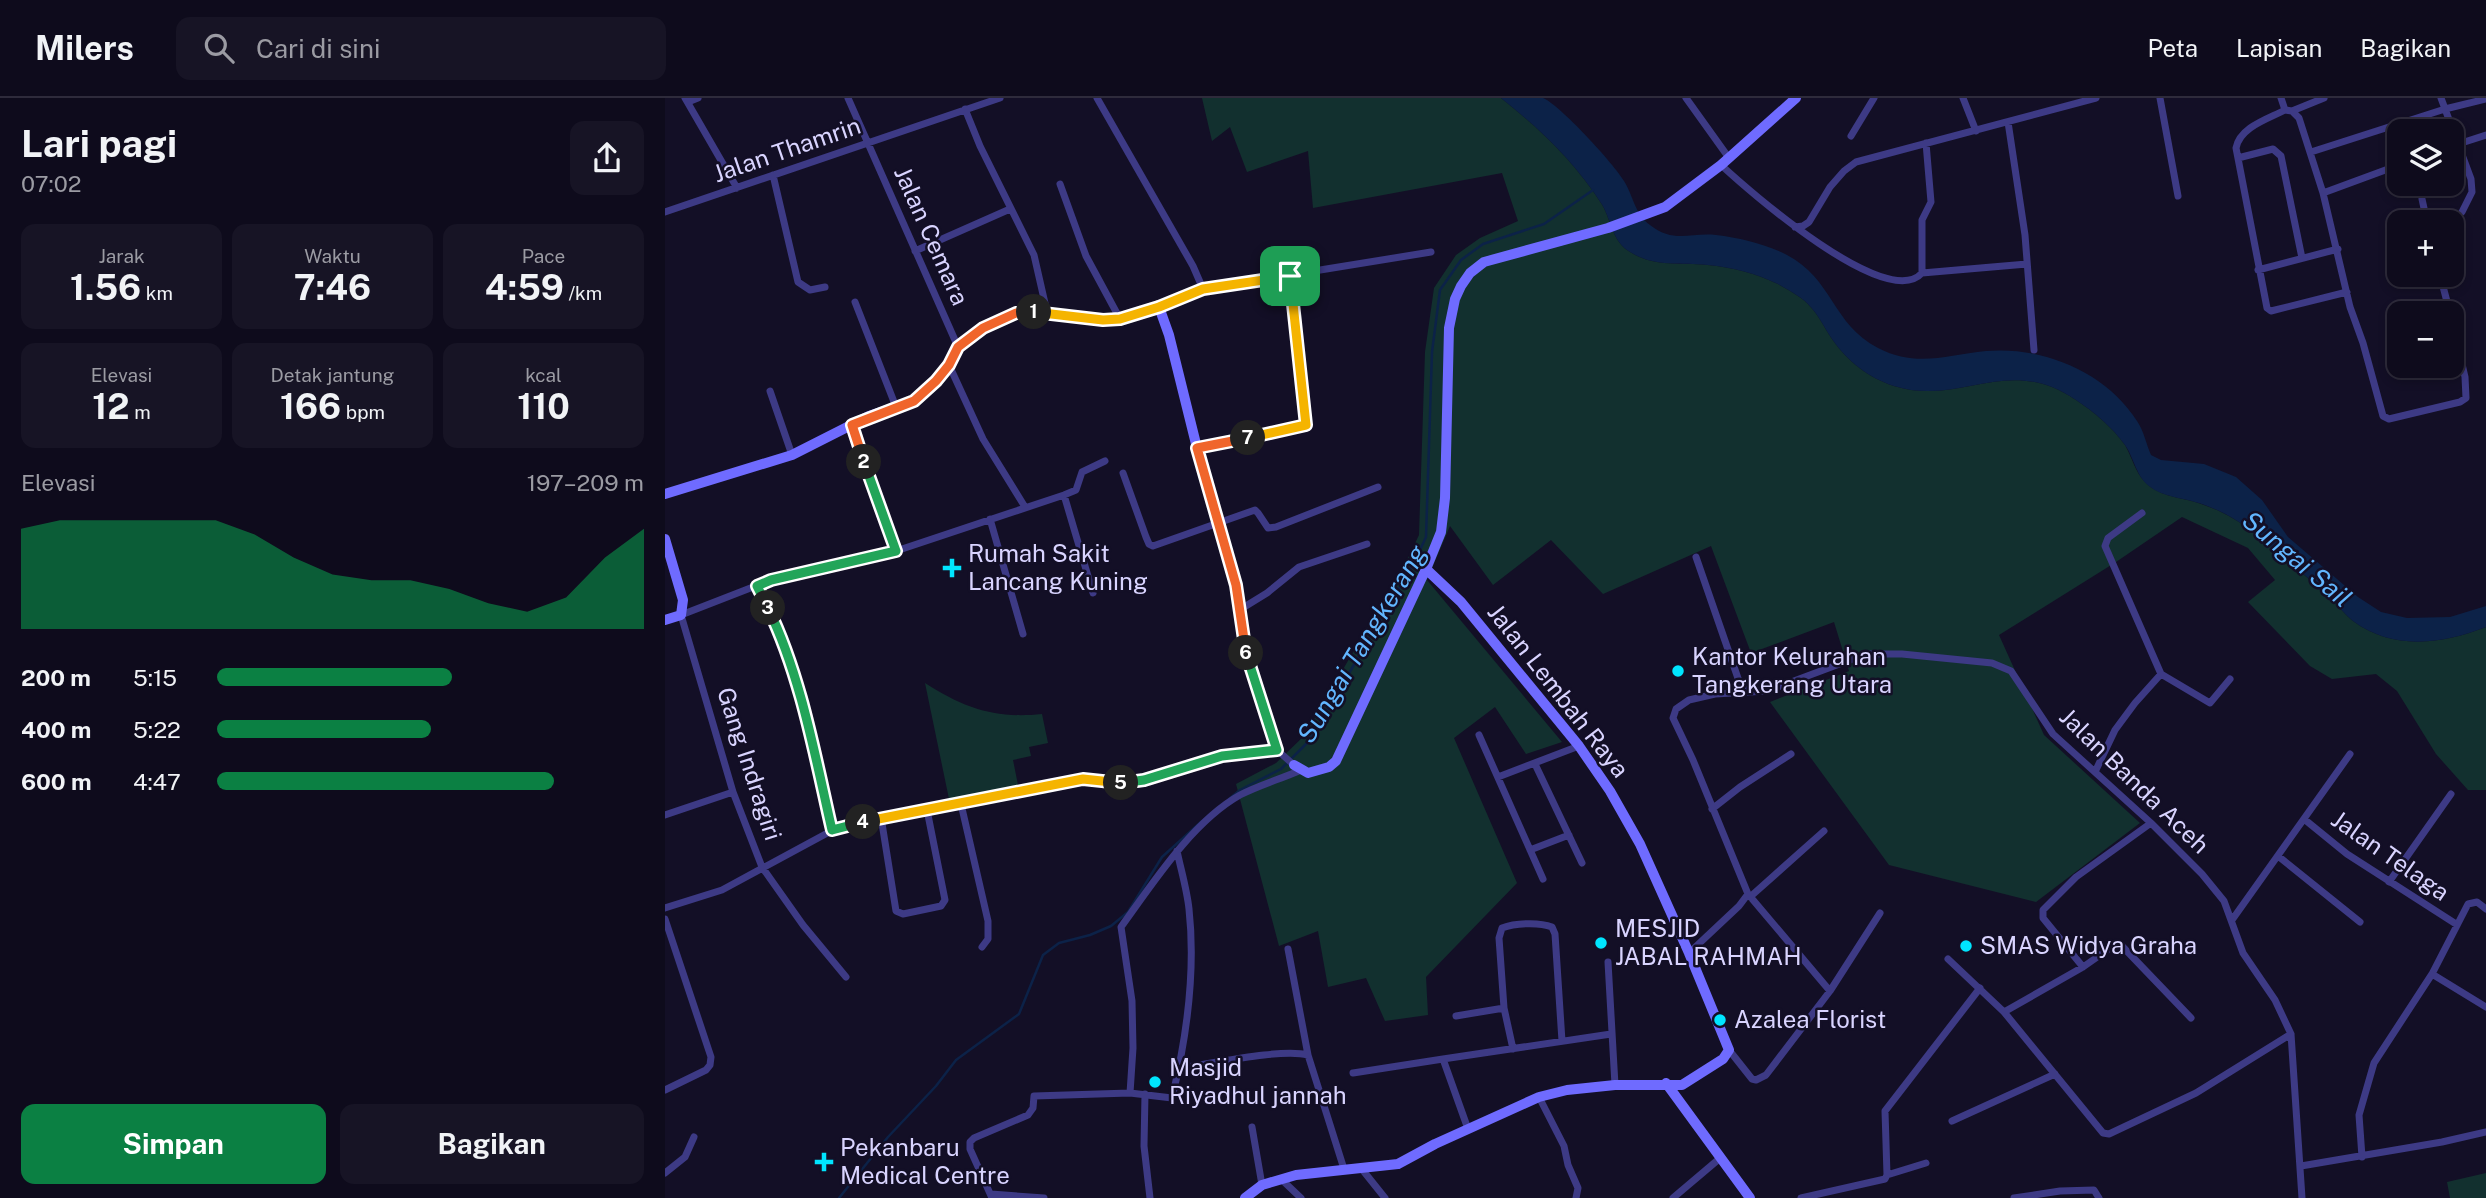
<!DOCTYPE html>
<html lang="id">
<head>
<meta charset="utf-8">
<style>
  :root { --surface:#0e0b1c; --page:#171425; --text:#f1f3f6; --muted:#9b9ba3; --line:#2e2b3b; --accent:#0b8043 }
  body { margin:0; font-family:"Public Sans",sans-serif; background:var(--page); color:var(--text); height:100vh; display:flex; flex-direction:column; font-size:26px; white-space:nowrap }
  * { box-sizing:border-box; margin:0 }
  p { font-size:23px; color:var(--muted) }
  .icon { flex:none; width:38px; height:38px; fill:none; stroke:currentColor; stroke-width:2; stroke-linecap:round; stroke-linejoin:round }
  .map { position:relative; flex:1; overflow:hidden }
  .side { display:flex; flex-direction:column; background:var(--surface); width:665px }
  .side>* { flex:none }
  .controls { position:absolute; left:1722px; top:21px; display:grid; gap:14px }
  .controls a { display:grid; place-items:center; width:77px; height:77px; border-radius:14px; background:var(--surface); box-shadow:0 4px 10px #0003,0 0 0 2px var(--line); font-size:35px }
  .pin { position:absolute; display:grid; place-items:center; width:60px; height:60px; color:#fff; margin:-30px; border-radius:14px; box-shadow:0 4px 10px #0006 }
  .km { position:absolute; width:35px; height:35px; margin:-18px; border-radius:50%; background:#222; color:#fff; font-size:19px; line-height:35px; text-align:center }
  .round { display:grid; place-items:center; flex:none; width:74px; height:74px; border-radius:14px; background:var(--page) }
  .headline { display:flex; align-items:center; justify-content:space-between; height:119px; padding:0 21px }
  h1 { font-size:38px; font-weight:700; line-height:52px }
  .stats { display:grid; grid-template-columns:repeat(3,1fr); gap:10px; height:119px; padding:7px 21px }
  .stats div { display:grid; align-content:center; border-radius:14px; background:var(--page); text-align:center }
  .stats b { font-size:35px; font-weight:700 }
  .stats small { font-size:19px; font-weight:400 }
  .stats p { font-size:19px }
  .chart { height:196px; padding:14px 21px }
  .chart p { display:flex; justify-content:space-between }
  .chart svg { width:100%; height:126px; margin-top:7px; fill:var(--accent); opacity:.7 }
  .primary-button { display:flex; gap:14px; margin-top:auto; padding:14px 21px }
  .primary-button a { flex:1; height:80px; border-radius:14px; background:var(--accent); color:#fff; font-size:28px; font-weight:700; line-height:80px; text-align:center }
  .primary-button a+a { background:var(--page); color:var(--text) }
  ul { padding:0 21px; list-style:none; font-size:23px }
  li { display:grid; grid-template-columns:112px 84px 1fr; align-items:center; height:52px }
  li i { height:18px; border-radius:9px; background:var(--accent) }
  header { display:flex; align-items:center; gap:42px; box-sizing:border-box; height:98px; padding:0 35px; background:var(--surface); border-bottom:2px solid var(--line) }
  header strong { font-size:33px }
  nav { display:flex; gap:38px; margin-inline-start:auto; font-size:24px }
  .search { width:490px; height:63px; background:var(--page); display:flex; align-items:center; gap:18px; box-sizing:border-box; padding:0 24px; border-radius:14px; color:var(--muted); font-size:26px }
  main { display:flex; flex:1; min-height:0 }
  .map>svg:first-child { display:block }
  .green { fill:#12302f }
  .water { fill:#0c2248 }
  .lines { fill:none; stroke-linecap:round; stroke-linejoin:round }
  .stream { stroke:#0c2248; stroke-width:2.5 }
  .street { stroke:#3d3a85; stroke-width:7 }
  .secondary { stroke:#6f6bff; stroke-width:10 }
  .split-1-casing { stroke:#fff; stroke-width:14 }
  .split-2-casing { stroke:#fff; stroke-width:14 }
  .split-3-casing { stroke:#fff; stroke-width:14 }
  .split-4-casing { stroke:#fff; stroke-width:14 }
  .split-5-casing { stroke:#fff; stroke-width:14 }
  .split-6-casing { stroke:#fff; stroke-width:14 }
  .split-7-casing { stroke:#fff; stroke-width:14 }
  .split-8-casing { stroke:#fff; stroke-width:14 }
  .split-1 { stroke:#f5b400; stroke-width:9 }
  .split-2 { stroke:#f0652b; stroke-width:9 }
  .split-3 { stroke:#22a559; stroke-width:9 }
  .split-4 { stroke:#22a559; stroke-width:9 }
  .split-5 { stroke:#f5b400; stroke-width:9 }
  .split-6 { stroke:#22a559; stroke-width:9 }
  .split-7 { stroke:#f0652b; stroke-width:9 }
  .split-8 { stroke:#f5b400; stroke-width:9 }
  .poi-dot { fill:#00e5ff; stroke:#130f26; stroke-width:2.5 }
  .labels { text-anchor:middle; stroke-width:5; stroke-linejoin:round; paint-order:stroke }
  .street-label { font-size:24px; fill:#d9d4ff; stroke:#130f26 }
  .poi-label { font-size:24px; fill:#d9d4ff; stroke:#130f26; text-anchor:start }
  .water-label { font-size:26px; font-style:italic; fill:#62b6ff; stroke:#130f26 }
</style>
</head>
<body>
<header>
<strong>Milers</strong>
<div class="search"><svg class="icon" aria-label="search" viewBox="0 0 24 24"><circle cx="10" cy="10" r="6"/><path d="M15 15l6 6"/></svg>Cari di sini</div>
<nav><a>Peta</a><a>Lapisan</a><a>Bagikan</a></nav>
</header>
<main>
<section class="side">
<div class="headline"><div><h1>Lari pagi</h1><p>07:02</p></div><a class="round"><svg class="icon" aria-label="share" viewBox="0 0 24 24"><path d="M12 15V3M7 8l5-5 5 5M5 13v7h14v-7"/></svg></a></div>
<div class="stats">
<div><p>Jarak</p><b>1.56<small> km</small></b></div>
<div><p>Waktu</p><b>7:46</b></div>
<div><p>Pace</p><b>4:59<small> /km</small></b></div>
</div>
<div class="stats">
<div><p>Elevasi</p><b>12<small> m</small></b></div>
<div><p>Detak jantung</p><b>166<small> bpm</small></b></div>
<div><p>kcal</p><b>110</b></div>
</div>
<div class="chart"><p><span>Elevasi</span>197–209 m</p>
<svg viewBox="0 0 160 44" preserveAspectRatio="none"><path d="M0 44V9L10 6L20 6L30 6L40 6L50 6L60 11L70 19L80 25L90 27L100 27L110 30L120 35L130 38L140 33L150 19L160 9V44z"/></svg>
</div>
<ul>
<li><b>200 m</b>5:15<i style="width:55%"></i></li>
<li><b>400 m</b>5:22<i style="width:50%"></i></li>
<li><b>600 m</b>4:47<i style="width:79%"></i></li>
</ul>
<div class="primary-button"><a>Simpan</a><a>Bagikan</a></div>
</section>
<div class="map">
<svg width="1821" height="1100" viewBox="0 0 1821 1100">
  <rect width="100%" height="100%" fill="#130f26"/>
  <path class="green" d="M 537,0 L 836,0 C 874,30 910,64 936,105 C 946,120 946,140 962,152 C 988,170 1013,164 1043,167 C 1067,169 1092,176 1113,186 C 1123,192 1135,198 1143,206 C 1153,216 1159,229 1167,241 C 1182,263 1204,280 1229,288 C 1295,309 1342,255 1411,302 C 1428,313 1448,330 1460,347 C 1467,359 1470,374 1480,384 C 1493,398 1513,399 1530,404 C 1543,408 1556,413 1569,421 C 1588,432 1604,447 1621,462 C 1636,475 1653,487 1667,501 C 1674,508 1680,517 1688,523 C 1729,553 1777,546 1821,529 L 1821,692 L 1803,692 L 1771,656 L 1732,593 L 1711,576 L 1667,581 L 1645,568 L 1583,504 L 1610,482 L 1583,450 L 1517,419 L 1451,464 L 1334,537 L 1379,637 L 1475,725 L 1371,804 L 1224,767 L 1105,604 L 1184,573 L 1169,524 L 1086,555 L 1046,448 L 938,496 L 886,442 L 828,487 L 785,428 L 762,482 L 897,644 L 861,656 L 830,609 L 789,640 L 852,785 L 761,879 L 763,917 L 720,923 L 701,880 L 663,889 L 653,833 L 614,848 L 571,686 L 611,665 L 639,638 L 742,462 L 754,437 L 760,254 L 769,190 L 791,157 L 815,140 L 853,123 L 837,75 L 648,110 L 643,53 L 582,74 L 565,29 L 547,43 Z
    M 260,585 C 299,610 330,621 377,616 L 383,645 L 364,649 L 366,658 L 348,662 L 353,687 L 284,701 Z
    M 1821,1075 L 1821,1100 L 1785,1100 L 1782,1084 Z"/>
  <path class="water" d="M 836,0 C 848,0 867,0 878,0 C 894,6 950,67 959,83 C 969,99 969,115 985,127 C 1009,146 1026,134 1051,137 C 1075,140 1101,146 1122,157 C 1168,181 1167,226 1213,250 C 1252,270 1281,257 1321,253 C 1378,248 1441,274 1472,323 C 1479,333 1481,346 1486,357 L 1496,362 L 1539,366 L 1571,379 L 1597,402 L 1623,439 L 1693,499 L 1716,514 L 1742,520 L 1785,519 L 1821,508 L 1821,529 C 1777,546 1729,553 1688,523 C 1680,517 1674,508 1667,501 C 1651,486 1633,472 1616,458 C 1602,446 1590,433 1574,424 C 1560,415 1545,408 1530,404 C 1514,399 1498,399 1484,388 C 1471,378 1469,360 1460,347 C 1448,330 1428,313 1411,302 C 1342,255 1295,309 1229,288 C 1204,280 1182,263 1167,241 C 1159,229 1153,216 1143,206 C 1135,198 1123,192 1113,186 C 1092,176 1067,169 1043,167 C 1013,164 988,170 962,152 C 946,140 946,120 936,105 C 910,64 874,30 836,0 Z"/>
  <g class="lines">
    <path class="stream" d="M 564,701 L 575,692 L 616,671 L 644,643 L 749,465 L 761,439 L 767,254 L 775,192 L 796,162 L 818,146 L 879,126 L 928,92
      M 174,1100 L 223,1039 L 271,988 L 291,962 L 354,916 L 378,857 L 394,845 L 425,837 L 446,828 L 463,814 L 497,759 L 537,723"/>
    <path class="street" d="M 20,0 L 72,90
      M 183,0 L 293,249
      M 432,0 L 528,168 L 538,191
      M 1021,0 L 1064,60
      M 1298,0 L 1311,33
      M 1495,0 L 1513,98
      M 1616,0 L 1620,12 L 1627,13 L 1659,0
      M 1776,0 L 1806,81 L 1807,94 L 1797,114
      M 23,4 L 33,0
      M 300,11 L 315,48 L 369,157 L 382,214
      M 1620,12 C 1603,21 1575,29 1571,50 L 1602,210 L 1606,213 L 1682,194
      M 1627,13 L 1634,20 L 1658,95 L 1685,209 L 1698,245 L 1718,318 L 1724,321 L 1795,304 L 1801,300 L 1800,279 L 1787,223
      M 1343,24 L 1360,137 L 1369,252
      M 1186,38 L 1209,0
      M 1787,48 L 1821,37
      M 1646,54 L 1780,11 L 1821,1
      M 1573,60 L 1608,51 L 1616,58 L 1637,160
      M 1056,67 C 1084,93 1222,214 1257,175 L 1257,122 L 1266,104 L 1261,45
      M 108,77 L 133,184 L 145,192 L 160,189
      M 395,86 L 421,158 L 455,221
      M 1658,95 L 1734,67
      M 1757,101 L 1762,124
      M 0,114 L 335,0
      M 1130,129 L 1138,128 L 1144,124 L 1165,89 L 1179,73 L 1191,64 L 1431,0
      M 250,153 L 345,111
      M 1593,172 L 1673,151
      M 1257,175 L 1362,166
      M 1775,177 L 1785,215
      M 190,204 L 231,309
      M 494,209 L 538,191 L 766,154
      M 284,267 L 318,341 L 360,409
      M 105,293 L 127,357
      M 187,327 L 231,453
      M 532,350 L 641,327 L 625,178
      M 458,375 L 481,439 L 484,446 L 488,448 L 590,412 L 593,415 L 603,430 L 611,429 L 713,389
      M 399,397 L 428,495
      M 1477,415 L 1443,440 L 1440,448 L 1496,576 L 1545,605 L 1565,581
      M 325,421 L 358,536
      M 1031,459 L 1076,589 L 1084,593
      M 92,488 C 130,565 147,649 168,732
      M 576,511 L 602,495 L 634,469 L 702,446
      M 814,637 L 878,781
      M 870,666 L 917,765
      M 1430,674 L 1450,632 L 1470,605 L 1496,576
      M 833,679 L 914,648
      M 296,706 L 323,823 L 323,841 L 317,849
      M 1047,711 L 1075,689 L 1126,656
      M 0,717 L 68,694
      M 216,719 L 231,813 L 238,816 L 276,808 L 280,802 L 262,712
      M 1639,721 L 1682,756 L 1791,826
      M 865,752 L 904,737
      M 1613,758 L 1695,824
      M 1724,784 L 1786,696
      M 1083,796 L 1165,893
      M 1085,799 L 1159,733
      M 0,810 L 57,792 L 168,732 L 216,719 L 418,681 L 456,685 L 479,682 L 557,658 L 612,652 L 629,667
      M 0,821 L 46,959 L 45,967 L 41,972 L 0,992
      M 1567,822 L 1685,656
      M 623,851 L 643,957
      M 1024,855 L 1074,808 L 1083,796 L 1028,662 L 1008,620 L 1011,611 L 1024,602 L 1050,596 L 1102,593 L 1201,556 L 1237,556 L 1327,565 L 1346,573 L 1388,636 L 1486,725 L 1537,776 L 1559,803 L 1578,855 L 1610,902 L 1626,936 L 1637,1100
      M 1283,861 L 1339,914 L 1438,1035 L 1444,1036 L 1531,995 L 1626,936
      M 943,864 L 950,987
      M 1418,869 L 1378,820 L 1378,812 L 1411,779 L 1486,725
      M 1767,876 L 1821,909
      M 181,879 L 138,827 L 97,769 L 68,694 L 16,517 L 106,482 L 231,453 L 399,397 L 411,392 L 417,374 L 440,363
      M 1339,914 L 1418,869 L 1448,848 L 1457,848 L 1526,920
      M 791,918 L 839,910
      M 848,951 L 839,910 L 834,840 L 837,830 C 850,825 874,824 887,829 L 890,836 L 897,943
      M 1064,952 L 1087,981 L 1091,982 L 1101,977 L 1165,893 L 1215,815
      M 515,970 C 546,966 616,950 643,957 L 679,1071
      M 688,975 L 778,961
      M 465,995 L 468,950 L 467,903 L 456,829 C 488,785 527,724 575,697 C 594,687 616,681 636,672
      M 480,996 L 479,1048 L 485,1100
      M 874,999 L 899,1048 L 903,1067 L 913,1090 L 911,1100
      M 1287,1023 L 1390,976
      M 587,1029 L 597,1087
      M 803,1031 L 778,961 L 946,936
      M 1697,1059 L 1694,1017 L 1709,965 L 1767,876 L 1803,806 L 1812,804 L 1821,811
      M 1636,1068 L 1777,1044 L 1821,1034
      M 696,1070 L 720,1100
      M 0,1075 L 20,1059 L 29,1039
      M 1222,1077 L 1261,1065
      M 616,1081 L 636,1100
      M 326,1096 L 379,1100
      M 327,1100 L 305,1051 L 305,1044 L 309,1040 L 363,1017 L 368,1010 L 369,998 L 465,995 L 507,1000 C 522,938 531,875 524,811 C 522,792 516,772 512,753
      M 1008,1100 L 1054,1061
      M 1136,1100 L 1220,1081 L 1222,1077 L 1220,1013 L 1315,890
      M 1349,1100 L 1395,1093 L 1429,1092 L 1434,1100"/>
    <path class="secondary" d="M 0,396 L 127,357 L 204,318 L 249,303 L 271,283 L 284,267 L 293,249 L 318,230 L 351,215 L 382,214 L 438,222 L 455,221 L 494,209 L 504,237 L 532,350 L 571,487 L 581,556 L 612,652
      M 0,441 L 18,502 L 16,517 L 0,522
      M 629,667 L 643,675 L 664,669 L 671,663 L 761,471 L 776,434 L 780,400 L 784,230 L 790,201 L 796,188 L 805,175 L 819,164 L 943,130 L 1000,109 L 1056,67 L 1131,0
      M 1001,985 L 1085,1100
      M 580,1100 L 597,1087 L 631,1077 L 733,1066 L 770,1046 L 874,999 L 902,992 L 950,987 L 1017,987 L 1058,961 L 1064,952 L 1024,855 L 975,746 L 945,693 L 914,648 L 796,504 L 761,471"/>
  </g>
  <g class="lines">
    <defs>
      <path id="split-1" d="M 369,214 L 438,222 L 455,221 L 494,209 L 538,191 L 625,178"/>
      <path id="split-2" d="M 199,364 L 187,327 L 249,303 L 271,283 L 284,267 L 293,249 L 318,230 L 351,215 L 369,214"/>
      <path id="split-3" d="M 103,510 L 92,488 L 106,482 L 231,453 L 199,364"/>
      <path id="split-4" d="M 103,510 C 136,578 150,658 167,732 L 198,724"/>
      <path id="split-5" d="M 198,724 L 418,681 L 456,685"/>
      <path id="split-6" d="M 456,685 L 479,682 L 557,658 L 612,652 L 581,555"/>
      <path id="split-7" d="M 581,555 L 571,487 L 532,350 L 583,340"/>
      <path id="split-8" d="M 583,340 L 641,327 L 625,178"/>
    </defs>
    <use href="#split-1" class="split-1-casing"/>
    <use href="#split-2" class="split-2-casing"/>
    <use href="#split-3" class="split-3-casing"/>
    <use href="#split-4" class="split-4-casing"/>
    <use href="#split-5" class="split-5-casing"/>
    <use href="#split-6" class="split-6-casing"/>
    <use href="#split-7" class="split-7-casing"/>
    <use href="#split-8" class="split-8-casing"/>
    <use href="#split-1" class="split-1"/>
    <use href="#split-2" class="split-2"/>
    <use href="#split-3" class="split-3"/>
    <use href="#split-4" class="split-4"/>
    <use href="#split-5" class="split-5"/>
    <use href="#split-6" class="split-6"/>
    <use href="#split-7" class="split-7"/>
    <use href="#split-8" class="split-8"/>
  </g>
  <g class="poi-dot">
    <path d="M283.5 459.5h7v7h7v7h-7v7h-7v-7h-7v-7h7z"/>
    <circle cx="1013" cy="573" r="7"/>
    <circle cx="936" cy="845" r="7"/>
    <circle cx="1301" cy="848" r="7"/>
    <circle cx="1055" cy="922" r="7"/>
    <circle cx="490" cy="984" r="7"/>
    <path d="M155.5 1053.5h7v7h7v7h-7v7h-7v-7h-7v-7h7z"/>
  </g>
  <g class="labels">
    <g class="street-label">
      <text transform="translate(122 52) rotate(-19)" y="8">Jalan Thamrin</text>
      <text transform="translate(266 138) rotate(66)" y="8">Jalan Cemara</text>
      <text transform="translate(893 593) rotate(52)" y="8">Jalan Lembah Raya</text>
      <text transform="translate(84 666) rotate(72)" y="8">Gang Indragiri</text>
      <text transform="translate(1469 683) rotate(44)" y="8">Jalan Banda Aceh</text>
      <text transform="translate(1725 758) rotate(35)" y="8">Jalan Telaga</text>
    </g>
    <g class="poi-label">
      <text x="303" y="464">Rumah Sakit<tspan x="303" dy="28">Lancang Kuning</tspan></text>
      <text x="1027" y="567">Kantor Kelurahan<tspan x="1027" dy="28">Tangkerang Utara</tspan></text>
      <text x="950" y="839">MESJID<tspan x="950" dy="28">JABAL RAHMAH</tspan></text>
      <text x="1315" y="856">SMAS Widya Graha</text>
      <text x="1069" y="930">Azalea Florist</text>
      <text x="504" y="978">Masjid<tspan x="504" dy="28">Riyadhul jannah</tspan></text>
      <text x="175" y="1058">Pekanbaru<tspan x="175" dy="28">Medical Centre</tspan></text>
    </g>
    <g class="water-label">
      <text transform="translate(1632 461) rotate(40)" y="9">Sungai Sail</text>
      <text transform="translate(697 546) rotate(-59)" y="9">Sungai Tangkerang</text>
    </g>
  </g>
</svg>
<div class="controls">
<a><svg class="icon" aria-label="layers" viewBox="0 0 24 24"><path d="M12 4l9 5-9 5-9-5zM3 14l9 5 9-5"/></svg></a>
<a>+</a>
<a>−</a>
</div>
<div class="pin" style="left:625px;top:178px;background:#1e9e55"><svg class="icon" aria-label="arrive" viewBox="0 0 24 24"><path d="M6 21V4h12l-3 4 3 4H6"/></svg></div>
<b class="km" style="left:369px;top:214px">1</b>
<b class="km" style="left:199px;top:364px">2</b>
<b class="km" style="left:103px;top:510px">3</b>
<b class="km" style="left:198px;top:724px">4</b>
<b class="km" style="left:456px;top:685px">5</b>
<b class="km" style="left:581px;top:555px">6</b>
<b class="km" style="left:583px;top:340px">7</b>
</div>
</main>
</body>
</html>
